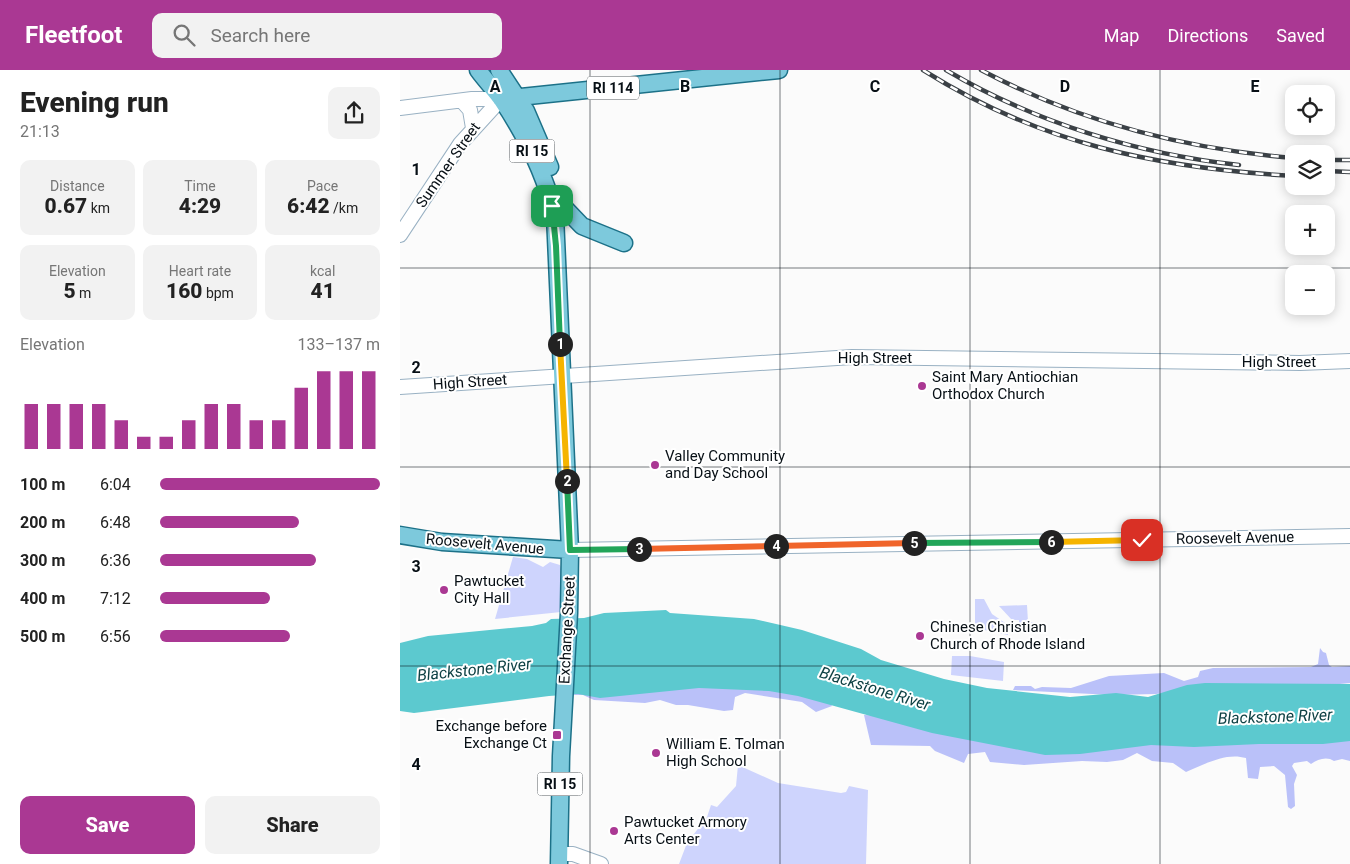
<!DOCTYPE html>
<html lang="en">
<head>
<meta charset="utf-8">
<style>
  :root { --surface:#fff; --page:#f2f2f2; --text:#222; --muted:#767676; --accent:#aa3893 }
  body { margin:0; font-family:Roboto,sans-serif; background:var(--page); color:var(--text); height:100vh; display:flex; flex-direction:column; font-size:19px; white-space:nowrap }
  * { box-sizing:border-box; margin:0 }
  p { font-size:16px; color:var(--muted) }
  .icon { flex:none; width:28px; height:28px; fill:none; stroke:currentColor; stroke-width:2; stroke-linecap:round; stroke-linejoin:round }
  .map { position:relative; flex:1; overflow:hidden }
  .panel { display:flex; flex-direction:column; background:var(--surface); width:400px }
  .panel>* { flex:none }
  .tools { position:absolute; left:885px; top:15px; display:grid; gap:10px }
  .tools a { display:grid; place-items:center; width:50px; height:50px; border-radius:10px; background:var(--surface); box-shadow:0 2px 12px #0003; font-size:25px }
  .pin { position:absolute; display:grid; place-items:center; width:42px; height:42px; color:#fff; margin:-21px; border-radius:10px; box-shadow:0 2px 8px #0006 }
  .km { position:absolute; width:25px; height:25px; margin:-12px; border-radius:50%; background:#222; color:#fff; font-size:14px; line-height:25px; text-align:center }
  .round { display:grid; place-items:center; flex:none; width:52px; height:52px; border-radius:10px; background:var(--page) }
  .summary { display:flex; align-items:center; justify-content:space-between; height:85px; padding:0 20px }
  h1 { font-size:28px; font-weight:800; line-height:38px }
  .stats { display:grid; grid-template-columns:repeat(3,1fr); gap:8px; height:85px; padding:5px 20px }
  .stats div { display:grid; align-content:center; border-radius:10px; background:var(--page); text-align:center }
  .stats b { font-size:21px; font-weight:800 }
  .stats small { font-size:14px; font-weight:400 }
  .stats p { font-size:14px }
  .chart { height:140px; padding:10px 20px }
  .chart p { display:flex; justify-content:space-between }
  .chart svg { width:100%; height:90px; margin-top:5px; stroke:var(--accent); stroke-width:6 }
  .button { display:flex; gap:10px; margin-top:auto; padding:10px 20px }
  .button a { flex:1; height:58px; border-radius:10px; background:var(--accent); color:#fff; font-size:20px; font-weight:800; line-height:58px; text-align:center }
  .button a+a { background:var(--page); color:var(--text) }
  ul { padding:0 20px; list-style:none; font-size:16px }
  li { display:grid; grid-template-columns:80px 60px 1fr; align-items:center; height:38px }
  li i { height:12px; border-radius:6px; background:var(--accent) }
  header { display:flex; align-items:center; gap:30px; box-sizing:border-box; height:70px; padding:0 25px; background:var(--accent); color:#fff }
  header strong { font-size:24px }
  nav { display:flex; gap:28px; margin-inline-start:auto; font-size:18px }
  .search { width:350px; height:45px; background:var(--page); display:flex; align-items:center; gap:12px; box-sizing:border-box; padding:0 18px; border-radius:10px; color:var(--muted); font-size:19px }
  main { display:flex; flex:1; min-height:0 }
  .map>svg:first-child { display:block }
  .green { fill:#ced4fd }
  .forest { fill:#bac1f9 }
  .water { fill:#5cc9cf }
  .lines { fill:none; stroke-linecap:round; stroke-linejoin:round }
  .secondary-casing { stroke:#99b1c3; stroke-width:16 }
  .primary-casing { stroke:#1c7188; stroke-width:19 }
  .secondary { stroke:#fff; stroke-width:14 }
  .primary { stroke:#7dc9dc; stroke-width:16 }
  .rail-casing { stroke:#3b4146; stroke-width:4.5 }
  .rail { stroke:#fff; stroke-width:2.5; stroke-dasharray:8; stroke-linecap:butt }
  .split-1-casing { stroke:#fff; stroke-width:10 }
  .split-2-casing { stroke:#fff; stroke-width:10 }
  .split-3-casing { stroke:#fff; stroke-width:10 }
  .split-4-casing { stroke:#fff; stroke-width:10 }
  .split-5-casing { stroke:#fff; stroke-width:10 }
  .split-6-casing { stroke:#fff; stroke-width:10 }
  .split-7-casing { stroke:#fff; stroke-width:10 }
  .split-1 { stroke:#22a559; stroke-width:6 }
  .split-2 { stroke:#f5b400; stroke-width:6 }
  .split-3 { stroke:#22a559; stroke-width:6 }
  .split-4 { stroke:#f0652b; stroke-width:6 }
  .split-5 { stroke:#f0652b; stroke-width:6 }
  .split-6 { stroke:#22a559; stroke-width:6 }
  .split-7 { stroke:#f5b400; stroke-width:6 }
  .grid { fill:none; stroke:#081016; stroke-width:1; stroke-opacity:0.55 }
  .poi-dot { fill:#aa3893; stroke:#fff; stroke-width:2 }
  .labels { text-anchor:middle; stroke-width:4; stroke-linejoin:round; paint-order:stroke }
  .shield { fill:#fff; stroke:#52585c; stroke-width:1 }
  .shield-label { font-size:14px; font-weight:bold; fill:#081016 }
  .street-label { font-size:15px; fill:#081016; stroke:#fff }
  .poi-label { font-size:15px; fill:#081016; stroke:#fff; text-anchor:start }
  .water-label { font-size:16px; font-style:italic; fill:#0e4144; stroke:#fff }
  .grid-label { font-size:16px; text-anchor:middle; font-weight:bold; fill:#081016; stroke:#fff; stroke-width:4; stroke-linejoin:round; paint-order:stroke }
</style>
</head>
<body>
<header>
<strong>Fleetfoot</strong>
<div class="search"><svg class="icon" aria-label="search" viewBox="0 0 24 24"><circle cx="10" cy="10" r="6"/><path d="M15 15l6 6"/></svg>Search here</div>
<nav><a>Map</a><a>Directions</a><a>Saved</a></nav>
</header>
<main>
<section class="panel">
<div class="summary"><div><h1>Evening run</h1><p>21:13</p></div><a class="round"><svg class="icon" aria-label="share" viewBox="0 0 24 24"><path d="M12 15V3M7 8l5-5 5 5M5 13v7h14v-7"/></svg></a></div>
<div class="stats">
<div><p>Distance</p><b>0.67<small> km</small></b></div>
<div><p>Time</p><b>4:29</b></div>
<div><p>Pace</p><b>6:42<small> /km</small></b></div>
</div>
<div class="stats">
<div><p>Elevation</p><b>5<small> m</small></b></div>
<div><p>Heart rate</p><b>160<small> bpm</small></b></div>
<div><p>kcal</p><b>41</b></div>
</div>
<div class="chart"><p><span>Elevation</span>133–137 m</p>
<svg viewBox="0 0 160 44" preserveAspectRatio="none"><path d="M5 44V22M15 44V22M25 44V22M35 44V22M45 44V30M55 44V38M65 44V38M75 44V30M85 44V22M95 44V22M105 44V30M115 44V30M125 44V14M135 44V6M145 44V6M155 44V6"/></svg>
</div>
<ul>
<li><b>100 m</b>6:04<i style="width:100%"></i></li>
<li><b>200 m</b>6:48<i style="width:63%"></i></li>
<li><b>300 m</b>6:36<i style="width:71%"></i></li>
<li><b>400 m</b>7:12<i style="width:50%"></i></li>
<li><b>500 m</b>6:56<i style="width:59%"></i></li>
</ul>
<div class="button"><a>Save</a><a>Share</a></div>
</section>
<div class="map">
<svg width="950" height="794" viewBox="0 0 950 794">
  <rect width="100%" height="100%" fill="#fbfbfb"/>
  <path class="green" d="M 113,487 L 127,489 L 143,497 L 150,492 L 160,495 L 163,508 C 157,517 165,531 161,542 L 95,549 Z
    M 575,529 L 584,529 L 592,544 L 608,555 L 608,565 L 575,558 Z
    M 627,535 L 628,552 L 636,552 L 636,559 L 619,559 L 619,550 L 612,550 L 599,536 Z
    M 552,586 L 570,586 L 604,592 L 603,611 L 551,605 Z
    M 338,695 L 378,713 L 441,723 L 446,722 L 449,716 L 468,720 L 466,794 L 279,794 L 287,773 L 307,747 L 311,735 L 317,737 L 336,716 Z"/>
  <path class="forest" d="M 920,578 L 923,582 L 926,583 L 929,595 L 932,597 L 950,596 L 950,613 L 919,616 L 828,615 L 756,624 L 713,625 L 613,620 L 615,616 L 631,616 L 635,619 L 642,617 L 671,618 L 709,606 L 764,603 L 784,611 L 798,607 L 800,601 L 813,598 L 911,597 L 918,594 Z
    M 354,611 L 428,630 L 432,636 L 416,642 L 402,632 L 345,623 L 335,627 L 333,640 L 324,641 L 288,635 L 276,635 L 260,630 L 245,633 L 194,630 L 183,625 L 163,625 Z
    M 464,645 L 950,663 L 950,691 L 942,689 L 934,691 C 927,686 918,689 911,694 L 907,691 L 894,693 L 892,696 L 897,705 L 894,714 L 895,736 L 891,739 L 888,737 L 885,705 L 874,696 L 860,697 L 858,709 L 848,708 L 846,688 C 826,682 805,694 786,702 L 773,693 L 752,691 L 737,683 L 723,690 L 707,692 L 682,691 L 624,695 L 590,692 L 585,682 L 568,684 L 564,693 L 535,681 L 530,676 L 471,675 Z"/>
  <path class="water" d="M 266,540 L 270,543 L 354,549 L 402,560 L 461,579 L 481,590 L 544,609 L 587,618 L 670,627 L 716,623 L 748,627 L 787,615 L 805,613 L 950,614 L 950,671 L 923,674 L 859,674 L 794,677 L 751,675 L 680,684 L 645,685 L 532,663 L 398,626 L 369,621 L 299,618 L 200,628 L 178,624 L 149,626 L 14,643 L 0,641 L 0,573 L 28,566 L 132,556 L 146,553 L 151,549 L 184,548 L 204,543 Z"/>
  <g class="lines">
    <defs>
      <path id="secondary" d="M 62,31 L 70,40 L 73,58
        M 0,38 L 72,29 L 101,29
        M 0,165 L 60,74 L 101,29
        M 0,317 L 452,287 L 900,293 L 950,291
        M 170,480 L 950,466
        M 159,784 L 173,784 L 201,794"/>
      <path id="primary" d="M 78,0 C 86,11 95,20 102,30 C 126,66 145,104 155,146 L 170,480 L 169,543 L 161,686 L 159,794
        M 99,0 L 126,41 L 150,97
        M 101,29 L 379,0
        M 159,132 L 182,156 L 224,173
        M 0,465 L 42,472 L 170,480"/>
    </defs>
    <use href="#secondary" class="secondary-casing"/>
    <use href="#primary" class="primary-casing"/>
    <use href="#secondary" class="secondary"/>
    <use href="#primary" class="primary"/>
    <defs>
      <path id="rail" d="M 523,0 C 640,74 757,98 894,106
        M 546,0 C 634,52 737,84 839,95
        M 581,0 C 677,51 785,79 894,88
        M 926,90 L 950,90
        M 926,101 L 950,102"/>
    </defs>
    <use href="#rail" class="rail-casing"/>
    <use href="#rail" class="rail"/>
  </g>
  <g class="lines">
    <defs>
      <path id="split-1" d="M 152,136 L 156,176 L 160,274"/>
      <path id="split-2" d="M 160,274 L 167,411"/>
      <path id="split-3" d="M 167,411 L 170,480 L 239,479"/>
      <path id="split-4" d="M 239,479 L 376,476"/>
      <path id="split-5" d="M 376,476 L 514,473"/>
      <path id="split-6" d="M 514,473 L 651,472"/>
      <path id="split-7" d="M 651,472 L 742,470"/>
    </defs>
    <use href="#split-1" class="split-1-casing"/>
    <use href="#split-2" class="split-2-casing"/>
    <use href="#split-3" class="split-3-casing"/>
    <use href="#split-4" class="split-4-casing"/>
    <use href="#split-5" class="split-5-casing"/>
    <use href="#split-6" class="split-6-casing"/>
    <use href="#split-7" class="split-7-casing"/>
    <use href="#split-1" class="split-1"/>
    <use href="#split-2" class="split-2"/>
    <use href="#split-3" class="split-3"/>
    <use href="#split-4" class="split-4"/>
    <use href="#split-5" class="split-5"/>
    <use href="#split-6" class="split-6"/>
    <use href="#split-7" class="split-7"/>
  </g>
  <path class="grid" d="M 190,0 L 190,794M 380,0 L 380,794M 570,0 L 570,794M 760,0 L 760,794M 0,198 L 950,198M 0,397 L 950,397M 0,596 L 950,596"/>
  <g class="poi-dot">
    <circle cx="522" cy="316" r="5"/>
    <circle cx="255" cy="395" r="5"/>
    <circle cx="44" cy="520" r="5"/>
    <circle cx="520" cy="566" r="5"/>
    <rect x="152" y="660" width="10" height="10" rx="2.5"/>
    <circle cx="256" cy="683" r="5"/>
    <circle cx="214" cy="761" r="5"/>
  </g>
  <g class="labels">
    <g class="shield">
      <rect x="187" y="6.5" width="52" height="23" rx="4"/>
      <rect x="109.5" y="69.5" width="45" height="23" rx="4"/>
      <rect x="137.5" y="702.5" width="45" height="23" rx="4"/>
    </g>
    <g class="shield-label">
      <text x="213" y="23">RI 114</text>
      <text x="132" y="86">RI 15</text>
      <text x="160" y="719">RI 15</text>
    </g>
    <g class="street-label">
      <text transform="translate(48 95) rotate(-55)" y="5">Summer Street</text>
      <text x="475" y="293">High Street</text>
      <text x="879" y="297">High Street</text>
      <text transform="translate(70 312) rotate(-4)" y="5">High Street</text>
      <text transform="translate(835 468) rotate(-1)" y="5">Roosevelt Avenue</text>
      <text transform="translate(85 474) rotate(5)" y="5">Roosevelt Avenue</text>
      <text transform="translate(167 560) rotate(-87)" y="5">Exchange Street</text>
    </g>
    <g class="poi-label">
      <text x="532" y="312">Saint Mary Antiochian<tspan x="532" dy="17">Orthodox Church</tspan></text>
      <text x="265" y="391">Valley Community<tspan x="265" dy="17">and Day School</tspan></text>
      <text x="54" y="516">Pawtucket<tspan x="54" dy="17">City Hall</tspan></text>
      <text x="530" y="562">Chinese Christian<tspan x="530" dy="17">Church of Rhode Island</tspan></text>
      <text x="147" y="661" text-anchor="end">Exchange before<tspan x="147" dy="17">Exchange Ct</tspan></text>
      <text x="266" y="679">William E. Tolman<tspan x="266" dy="17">High School</tspan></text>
      <text x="224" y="757">Pawtucket Armory<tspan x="224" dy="17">Arts Center</tspan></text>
    </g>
    <g class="water-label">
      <text transform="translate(74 599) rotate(-6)" y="6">Blackstone River</text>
      <text transform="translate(475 618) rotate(17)" y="6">Blackstone River</text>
      <text transform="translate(875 646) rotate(-2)" y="6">Blackstone River</text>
    </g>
  </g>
  <g class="grid-label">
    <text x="95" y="22">A</text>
    <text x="285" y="22">B</text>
    <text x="475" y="22">C</text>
    <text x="665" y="22">D</text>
    <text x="855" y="22">E</text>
    <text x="16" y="105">1</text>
    <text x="16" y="303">2</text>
    <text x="16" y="502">3</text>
    <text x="16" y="700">4</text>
  </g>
</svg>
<div class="tools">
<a><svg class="icon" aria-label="locate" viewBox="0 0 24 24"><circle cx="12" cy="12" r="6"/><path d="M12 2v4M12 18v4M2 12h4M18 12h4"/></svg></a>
<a><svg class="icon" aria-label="layers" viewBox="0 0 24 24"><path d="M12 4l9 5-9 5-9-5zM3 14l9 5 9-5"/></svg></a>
<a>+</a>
<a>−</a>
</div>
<div class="pin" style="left:152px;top:136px;background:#1e9e55"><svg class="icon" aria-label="arrive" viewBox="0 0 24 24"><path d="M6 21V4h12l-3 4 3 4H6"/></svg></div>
<div class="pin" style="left:742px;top:470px;background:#d93025"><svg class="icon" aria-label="check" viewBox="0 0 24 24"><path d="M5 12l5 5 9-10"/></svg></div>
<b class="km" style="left:160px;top:274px">1</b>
<b class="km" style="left:167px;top:411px">2</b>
<b class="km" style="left:239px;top:479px">3</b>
<b class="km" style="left:376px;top:476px">4</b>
<b class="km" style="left:514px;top:473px">5</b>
<b class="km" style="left:651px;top:472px">6</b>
</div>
</main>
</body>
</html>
